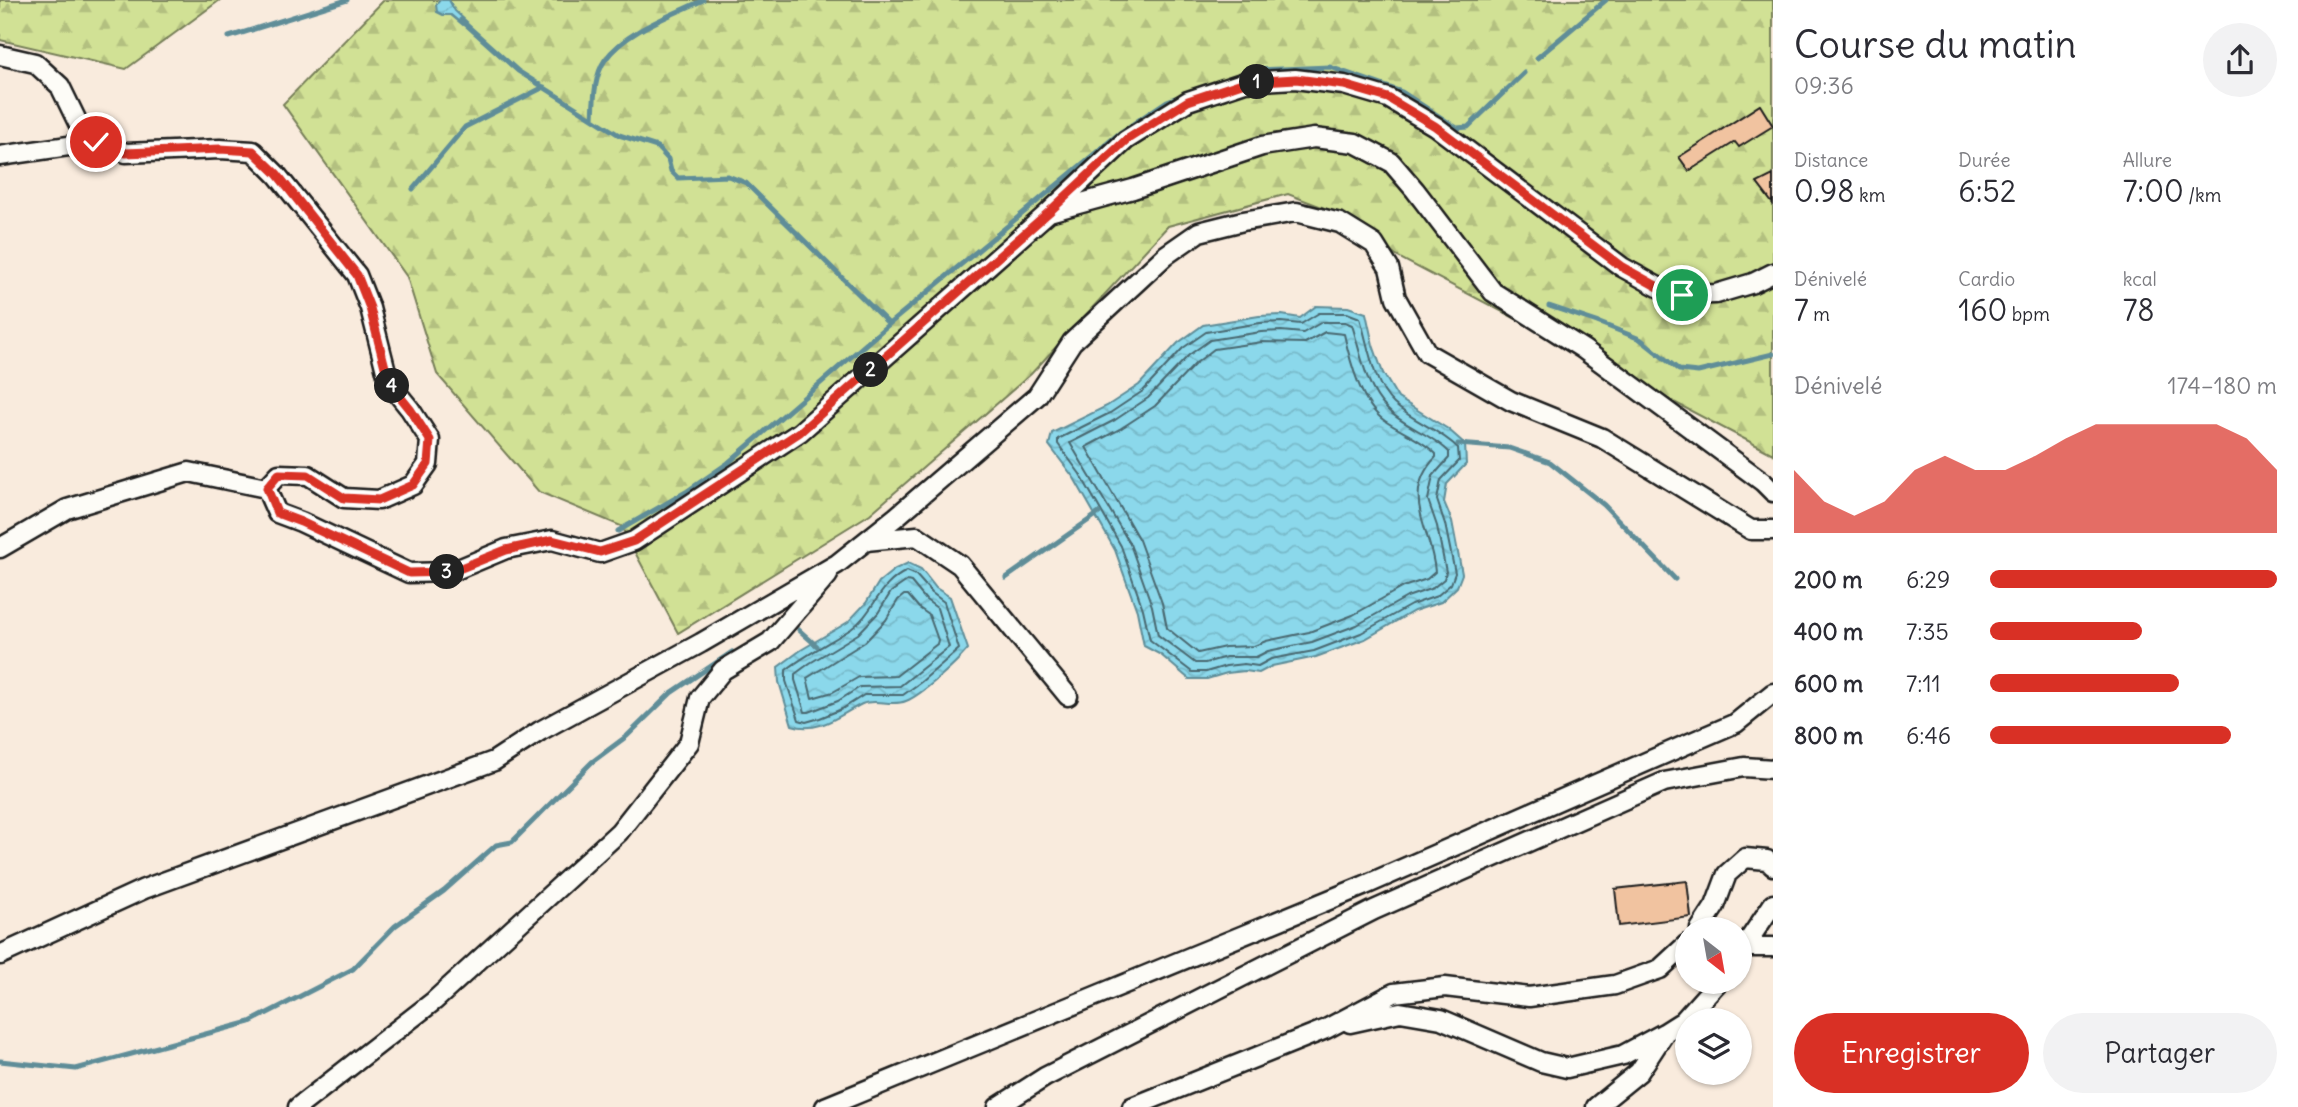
<!DOCTYPE html>
<html lang="fr">
<head>
<meta charset="utf-8">
<style>
  :root { --surface:#fff; --page:#f2f2f3; --text:#2b2b33; --muted:#7c7c81; --accent:#d93025 }
  body { margin:0; font-family:Delius,sans-serif; background:var(--page); color:var(--text); height:100vh; display:flex; flex-direction:column; font-size:26px; white-space:nowrap }
  * { box-sizing:border-box; margin:0 }
  p { font-size:23px; color:var(--muted) }
  .icon { flex:none; width:38px; height:38px; fill:none; stroke:currentColor; stroke-width:2; stroke-linecap:round; stroke-linejoin:round }
  .map { position:relative; flex:1; overflow:hidden }
  .details { display:flex; flex-direction:column; background:var(--surface); width:525px }
  .details>* { flex:none }
  .needle { width:46px; rotate:149deg }
  .tools { position:absolute; left:1675px; top:917px; display:grid; gap:14px }
  .tools a { display:grid; place-items:center; width:77px; height:77px; border-radius:50%; background:var(--surface); box-shadow:0 2px 5px #0004; font-size:35px }
  .pin { position:absolute; display:grid; place-items:center; width:60px; height:60px; color:#fff; margin:-30px; border:4px solid #fff; border-radius:50%; box-shadow:0 2px 7px #0007 }
  .km { position:absolute; width:35px; height:35px; margin:-18px; border-radius:50%; background:#222; color:#fff; font-size:19px; line-height:35px; text-align:center }
  .round { display:grid; place-items:center; flex:none; width:74px; height:74px; border-radius:37px; background:var(--page) }
  .headline { display:flex; align-items:center; justify-content:space-between; height:119px; padding:0 21px }
  h1 { font-size:38px; font-weight:600; line-height:52px }
  .stats { display:grid; grid-template-columns:repeat(3,1fr); gap:10px; height:119px; padding:7px 21px }
  .stats div { display:grid; align-content:center }
  .stats b { font-size:30px; font-weight:600 }
  .stats small { font-size:19px; font-weight:400 }
  .stats p { font-size:19px }
  .chart { height:196px; padding:14px 21px }
  .chart p { display:flex; justify-content:space-between }
  .chart svg { width:100%; height:126px; margin-top:7px; fill:var(--accent); opacity:.7 }
  .cta { display:flex; gap:14px; margin-top:auto; padding:14px 21px }
  .cta a { flex:1; height:80px; border-radius:42px; background:var(--accent); color:#fff; font-size:28px; font-weight:600; line-height:80px; text-align:center }
  .cta a+a { background:var(--page); color:var(--text) }
  ul { padding:0 21px; list-style:none; font-size:23px }
  li { display:grid; grid-template-columns:112px 84px 1fr; align-items:center; height:52px }
  li i { height:18px; border-radius:9px; background:var(--accent) }
  main { display:flex; flex:1; min-height:0 }
  .map>svg:first-child { display:block }
  .forest { fill:url(#forest-firs); stroke:#767e58; stroke-width:2 }
  .water { fill:url(#water-waves); stroke:#5f8d98; stroke-width:2 }
  .lines { fill:none; stroke-linecap:round; stroke-linejoin:round }
  .shore { stroke:#48676f; stroke-width:2 }
  .stream { stroke:#5f8d98; stroke-width:5 }
  .building { fill:#f1c3a0; stroke:#1c1c1c; stroke-width:2 }
  .minor-casing { stroke:#1c1c1c; stroke-width:23 }
  .minor { stroke:#fdfcf7; stroke-width:18 }
  .route-casing { stroke:#fff; stroke-width:14 }
  .route { stroke:#d93025; stroke-width:9 }
</style>
</head>
<body>
<main>
<div class="map">
<svg width="1773" height="1107" viewBox="0 0 1773 1107">
  <defs>
    <pattern id="forest-firs" width="22" height="20" patternUnits="userSpaceOnUse" patternTransform="scale(1.75)"><rect width="22" height="20" fill="#d1e195"/><path d="M5 1l3.5 6h-7zM16 11l3.5 6h-7z" fill="#b3c080"/></pattern>
    <pattern id="water-waves" width="16" height="10" patternUnits="userSpaceOnUse" patternTransform="scale(1.75)"><rect width="16" height="10" fill="#8bd8eb"/><path d="M0 5q4-4 8 0t8 0" fill="none" stroke="#77b9c9"/></pattern>
  </defs>
  <rect width="100%" height="100%" fill="#f9ebdd"/>
  <filter id="ink" filterUnits="userSpaceOnUse"><feTurbulence type="fractalNoise" baseFrequency=".0143" numOctaves="2"/><feDisplacementMap in="SourceGraphic" scale="14" xChannelSelector="R" yChannelSelector="G"/><feConvolveMatrix kernelMatrix="1 2 1 2 8 2 1 2 1" color-interpolation-filters="sRGB"/></filter>
  <g filter="url(#ink)">
    <path class="forest" d="M 0,0 L 220,0 L 126,69 L 0,40 Z
      M 384,0 L 1773,0 L 1773,454 L 1396,256 L 1348,217 L 1288,194 L 1168,226 L 1031,374 L 870,514 L 678,633 L 621,526 L 539,492 L 437,374 L 407,277 L 283,104 Z"/>
    <path class="water" d="M 440,0 L 449,0 L 455,11 L 467,22 L 463,25 L 451,15 L 443,15 L 437,12 L 436,5 Z
      M 1316,306 L 1348,307 L 1366,313 L 1373,345 L 1383,373 L 1398,398 L 1448,429 L 1465,444 L 1466,464 L 1447,484 L 1444,502 L 1452,521 L 1462,574 L 1457,587 L 1441,602 L 1414,611 L 1365,639 L 1316,657 L 1272,666 L 1259,673 L 1245,671 L 1227,673 L 1207,679 L 1189,679 L 1161,655 L 1144,646 L 1137,611 L 1115,550 L 1074,478 L 1049,445 L 1052,433 L 1107,406 L 1139,385 L 1178,343 L 1203,325 L 1259,316 L 1282,315 L 1300,318 Z
      M 908,563 L 921,569 L 936,588 L 950,597 L 968,649 C 956,663 922,695 906,701 C 892,707 875,698 862,704 C 839,715 819,734 792,725 L 779,682 L 778,667 L 801,650 L 848,622 L 866,603 L 879,582 L 895,569 Z"/>
    <g class="lines">
      <path class="shore" d="M 1319,313 L 1347,313 L 1360,318 C 1368,344 1373,385 1394,404 C 1414,422 1439,429 1458,448 L 1459,461 L 1441,480 L 1437,500 L 1445,524 L 1455,573 L 1451,584 L 1437,596 L 1411,605 L 1361,633 L 1314,651 L 1271,659 L 1258,666 L 1244,664 L 1226,666 L 1206,672 L 1192,672 L 1150,640 L 1143,609 L 1121,546 L 1080,474 L 1058,444 L 1058,439 L 1110,413 L 1143,391 L 1183,348 L 1206,332 L 1260,323 L 1281,322 L 1301,324 Z
        M 1322,322 L 1345,322 L 1352,325 C 1361,353 1365,387 1387,409 C 1404,427 1432,434 1449,452 L 1449,458 L 1433,476 L 1428,500 L 1437,526 L 1446,572 L 1444,579 L 1433,588 L 1407,597 L 1357,625 L 1312,642 L 1268,651 L 1256,657 L 1226,657 L 1205,663 L 1195,663 L 1158,635 L 1152,606 L 1130,544 L 1070,443 L 1115,420 L 1148,398 L 1189,355 L 1210,340 L 1261,332 L 1281,331 L 1303,333 Z
        M 1325,332 L 1344,334 C 1350,361 1361,405 1385,421 C 1401,432 1423,440 1436,454 L 1436,457 C 1399,495 1432,529 1435,572 L 1427,579 L 1403,587 L 1353,615 L 1309,632 L 1266,641 L 1254,646 L 1225,647 L 1198,653 L 1167,628 L 1162,603 L 1139,540 L 1086,447 L 1120,429 L 1155,406 L 1196,363 L 1214,349 L 1262,342 L 1305,343 Z
        M 907,571 L 916,575 L 932,593 L 944,602 L 959,649 L 921,682 L 903,695 L 864,695 L 842,709 L 820,718 L 806,722 L 799,720 L 786,681 L 786,670 C 807,654 829,643 851,629 C 875,612 877,585 907,571 Z
        M 907,581 L 911,582 L 926,600 L 937,608 L 949,647 L 900,686 L 860,687 L 838,701 L 809,712 L 805,712 L 795,680 L 795,674 L 810,663 L 858,634 L 878,613 L 891,592 Z
        M 904,595 L 908,595 L 919,608 L 929,615 L 938,640 L 937,644 L 896,676 L 859,677 L 833,692 L 812,698 L 807,678 L 865,642 L 886,620 L 898,600 Z"/>
      <path class="stream" d="M 461,20 L 518,71 L 619,135 L 657,147 L 668,159 L 671,171 L 678,178 L 728,176 L 746,183 L 889,324 L 1121,132 L 1167,101 L 1183,95
        M 229,37 L 347,0
        M 1537,58 L 1606,0
        M 1242,75 L 1256,70 L 1330,67 L 1402,92 L 1457,128 L 1468,127 L 1524,73
        M 593,118 C 594,100 594,76 605,60 C 627,30 671,16 703,0
        M 413,189 L 465,127 L 544,87
        M 1549,306 L 1597,322 L 1640,339 L 1679,370 L 1698,372 L 1773,354
        M 1458,444 L 1509,448 L 1550,462 L 1604,505 L 1675,579
        M 618,531 L 686,492 L 728,463 L 889,324
        M 1006,578 L 1099,513
        M 799,630 L 817,646
        M 0,1061 L 76,1069 L 250,1022 L 353,969 L 395,926 L 444,891 L 496,845 L 512,842 L 592,762 L 627,736 L 671,693 L 732,652"/>
    </g>
    <path class="building" d="M 1760,105 L 1773,126 L 1739,147 L 1735,142 L 1689,171 L 1679,157 Z
      M 1773,175 L 1773,204 L 1757,183 Z
      M 1687,881 L 1691,917 L 1619,926 L 1615,889 Z"/>
    <g class="lines">
      <defs>
        <path id="minor" d="M 0,55 L 35,63 L 60,86 L 78,123 L 96,142 L 126,153 L 220,149 L 253,151 L 277,175 L 357,275 L 370,308 L 389,383 L 410,409 L 430,440 L 428,464 L 413,485 L 379,500 L 344,498 L 308,475 L 279,474 L 266,488 L 277,513 L 301,522 L 409,573 L 451,572 L 506,549 L 552,540 L 600,553 L 634,541 L 800,432 L 1049,212 L 1133,189 L 1262,146 L 1314,138 L 1355,143 L 1391,162 L 1415,190 L 1493,292 L 1583,349 L 1763,482 L 1773,492
          M 0,156 L 96,142
          M 1050,211 L 1126,140 L 1188,101 L 1245,82 L 1295,79 L 1344,85 L 1388,98 L 1435,126 L 1622,267 L 1660,288 L 1682,295 L 1716,294 L 1753,283 L 1773,273
          M 866,541 L 917,536 L 960,565 L 1068,696
          M 0,548 L 67,509 L 189,472 L 266,488
          M 1700,929 L 1715,906 L 1727,874 L 1745,858 L 1767,860 L 1773,866
          M 1744,947 L 1773,947
          M 1740,953 L 1773,904
          M 0,955 L 144,889 L 494,761 L 540,731 L 701,643 L 837,564 L 896,517 L 1037,396 L 1072,342 L 1166,255 L 1199,232 L 1243,221 L 1296,212 L 1340,223 L 1374,244 L 1389,268 L 1396,298 L 1427,353 L 1511,401 L 1602,438 L 1751,530 L 1773,530
          M 1350,1023 L 1400,1012 L 1441,1019 L 1541,1062 L 1567,1068 L 1623,1055 L 1664,1033 L 1683,1021 L 1718,982
          M 298,1107 L 434,1001 L 619,832 L 689,743 L 700,698 L 723,670 L 770,642 L 828,575
          M 825,1107 L 1363,886 L 1685,745 L 1736,723 L 1773,693
          M 998,1107 L 1045,1077 L 1374,910 L 1664,782 L 1744,767 L 1773,769
          M 1132,1107 L 1326,1029 L 1394,993 L 1445,987 L 1529,997 L 1615,985 L 1660,969 L 1687,944
          M 1596,1107 L 1639,1072 L 1664,1034"/>
      </defs>
      <use href="#minor" class="minor-casing"/>
      <use href="#minor" class="minor"/>
    </g>
  </g>
  <g class="lines" filter="url(#ink)">
    <defs>
      <path id="route" d="M 96,142 L 126,153 L 220,149 L 253,151 L 277,174 L 357,275 L 370,308 L 389,383 L 410,409 L 430,440 L 428,464 L 413,485 L 379,500 L 344,498 L 308,475 L 279,474 L 267,488 L 277,513 L 301,522 L 409,573 L 451,572 L 506,550 L 552,540 L 600,552 L 634,541 L 800,432 L 1049,212 L 1126,140 L 1188,101 L 1245,82 L 1296,79 L 1344,85 L 1388,98 L 1435,126 L 1622,267 L 1660,288 L 1682,295"/>
    </defs>
    <use href="#route" class="route-casing"/>
    <use href="#route" class="route"/>
  </g>
</svg>
<div class="tools">
<a><svg class="needle" viewBox="-14 -14 28 28"><path d="M0-13l5 13h-10z" fill="#e53935"/><path d="M0 13l5-13h-10z" fill="#7c7c81"/></svg></a>
<a><svg class="icon" aria-label="layers" viewBox="0 0 24 24"><path d="M12 4l9 5-9 5-9-5zM3 14l9 5 9-5"/></svg></a>
</div>
<div class="pin" style="left:1682px;top:295px;background:#1e9e55"><svg class="icon" aria-label="arrive" viewBox="0 0 24 24"><path d="M6 21V4h12l-3 4 3 4H6"/></svg></div>
<div class="pin" style="left:96px;top:142px;background:#d93025"><svg class="icon" aria-label="check" viewBox="0 0 24 24"><path d="M5 12l5 5 9-10"/></svg></div>
<b class="km" style="left:1257px;top:82px">1</b>
<b class="km" style="left:871px;top:370px">2</b>
<b class="km" style="left:447px;top:572px">3</b>
<b class="km" style="left:392px;top:386px">4</b>
</div>
<section class="details">
<div class="headline"><div><h1>Course du matin</h1><p>09:36</p></div><a class="round"><svg class="icon" aria-label="share" viewBox="0 0 24 24"><path d="M12 15V3M7 8l5-5 5 5M5 13v7h14v-7"/></svg></a></div>
<div class="stats">
<div><p>Distance</p><b>0.98<small> km</small></b></div>
<div><p>Durée</p><b>6:52</b></div>
<div><p>Allure</p><b>7:00<small> /km</small></b></div>
</div>
<div class="stats">
<div><p>Dénivelé</p><b>7<small> m</small></b></div>
<div><p>Cardio</p><b>160<small> bpm</small></b></div>
<div><p>kcal</p><b>78</b></div>
</div>
<div class="chart"><p><span>Dénivelé</span>174–180 m</p>
<svg viewBox="0 0 160 44" preserveAspectRatio="none"><path d="M0 44V22L10 33L20 38L30 33L40 22L50 17L60 22L70 22L80 17L90 11L100 6L110 6L120 6L130 6L140 6L150 11L160 22V44z"/></svg>
</div>
<ul>
<li><b>200 m</b>6:29<i style="width:100%"></i></li>
<li><b>400 m</b>7:35<i style="width:53%"></i></li>
<li><b>600 m</b>7:11<i style="width:66%"></i></li>
<li><b>800 m</b>6:46<i style="width:84%"></i></li>
</ul>
<div class="cta"><a>Enregistrer</a><a>Partager</a></div>
</section>
</main>
</body>
</html>
